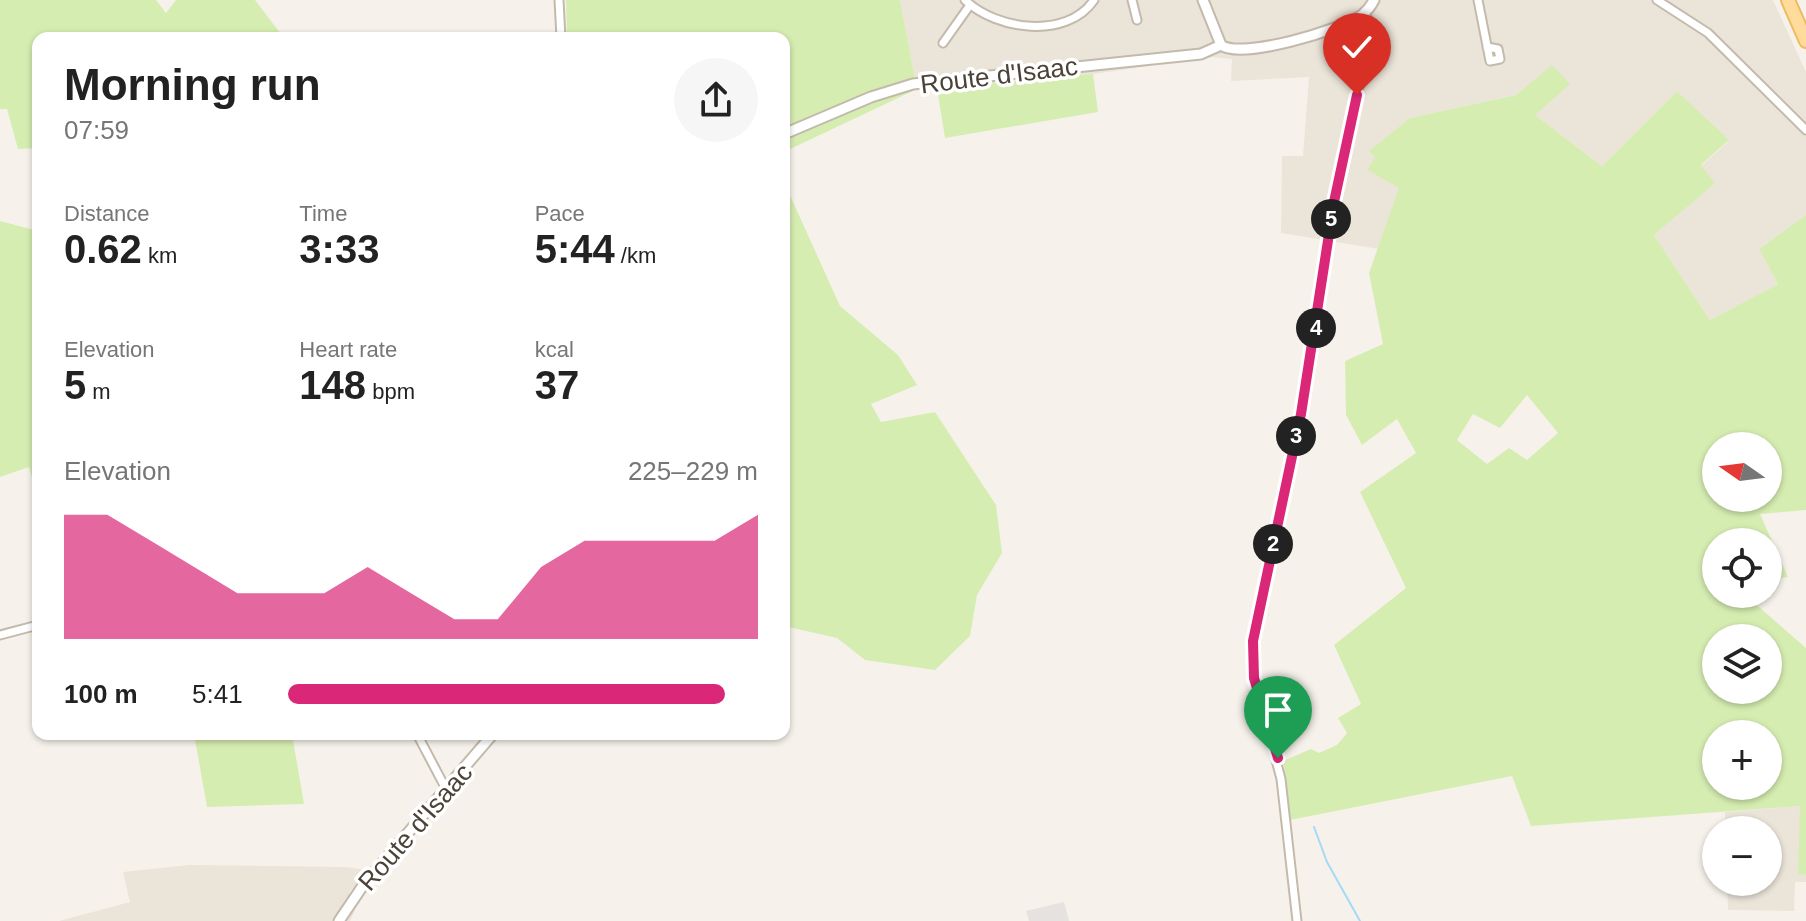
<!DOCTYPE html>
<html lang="en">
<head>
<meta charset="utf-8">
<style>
  :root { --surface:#fff; --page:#f6f6f6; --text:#222; --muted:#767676; --accent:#db2777 }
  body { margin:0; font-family:Helvetica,sans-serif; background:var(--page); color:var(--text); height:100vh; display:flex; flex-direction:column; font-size:30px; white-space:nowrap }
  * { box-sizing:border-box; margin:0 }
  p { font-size:26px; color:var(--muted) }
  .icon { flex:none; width:44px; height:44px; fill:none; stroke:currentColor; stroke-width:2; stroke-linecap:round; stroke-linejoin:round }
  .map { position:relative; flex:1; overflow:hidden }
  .side { position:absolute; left:32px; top:32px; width:758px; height:708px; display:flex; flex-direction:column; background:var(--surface); border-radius:16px; box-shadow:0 2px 6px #0004 }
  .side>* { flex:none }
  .needle { width:52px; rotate:284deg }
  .fabs { position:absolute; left:1702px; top:432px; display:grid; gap:16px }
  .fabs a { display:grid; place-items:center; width:80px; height:80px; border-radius:50%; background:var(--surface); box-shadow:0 2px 6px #0004; font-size:40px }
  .pin { position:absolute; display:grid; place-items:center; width:68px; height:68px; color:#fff; margin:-82px -34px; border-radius:50% 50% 50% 0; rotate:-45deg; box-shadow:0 0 8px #0007 }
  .pin .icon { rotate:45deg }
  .km { position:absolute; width:40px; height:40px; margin:-20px; border-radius:50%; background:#222; color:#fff; font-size:22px; line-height:40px; text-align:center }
  .round { display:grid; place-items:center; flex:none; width:84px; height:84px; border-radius:42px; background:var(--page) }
  .summary { display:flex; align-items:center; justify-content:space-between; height:136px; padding:0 32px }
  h1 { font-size:44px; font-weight:800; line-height:60px }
  .figures { display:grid; grid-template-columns:repeat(3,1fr); gap:12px; height:136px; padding:8px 32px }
  .figures div { display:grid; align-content:center }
  .figures b { font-size:40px; font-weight:800 }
  .figures small { font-size:22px; font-weight:400 }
  .figures p { font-size:22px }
  .chart { height:224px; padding:16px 32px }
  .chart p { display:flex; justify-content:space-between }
  .chart svg { width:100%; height:144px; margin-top:8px; fill:var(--accent); opacity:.7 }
  ul { padding:0 32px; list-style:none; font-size:26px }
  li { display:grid; grid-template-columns:128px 96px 1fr; align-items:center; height:60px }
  li i { height:20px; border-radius:10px; background:var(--accent) }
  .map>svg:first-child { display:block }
  .residential { fill:#ebe4d9 }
  .green { fill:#d6edb1; fill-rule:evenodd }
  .parking { fill:#e5e2df }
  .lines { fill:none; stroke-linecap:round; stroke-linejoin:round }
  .stream { stroke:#a4daf7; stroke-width:2 }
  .minor-casing { stroke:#c3baac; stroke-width:11 }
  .tertiary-casing { stroke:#c3baac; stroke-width:13 }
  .primary-casing { stroke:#eebb61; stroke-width:16 }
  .minor { stroke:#fff; stroke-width:7 }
  .tertiary { stroke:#fff; stroke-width:9 }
  .primary { stroke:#ffdc9b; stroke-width:12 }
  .route-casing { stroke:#fff; stroke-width:16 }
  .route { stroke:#db2777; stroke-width:10 }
  .labels { text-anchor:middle; stroke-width:7; stroke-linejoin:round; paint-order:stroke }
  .street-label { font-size:26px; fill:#4c4338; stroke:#fff }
</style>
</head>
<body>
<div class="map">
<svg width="1806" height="921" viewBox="0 0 1806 921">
  <rect width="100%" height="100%" fill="#f6f2eb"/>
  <path class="residential" d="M 900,0 L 1773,0 L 1806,72 L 1806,215 L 1759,249 L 1778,284 L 1710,320 L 1654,235 L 1714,183 L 1701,166 L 1729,141 L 1677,91 L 1602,166 L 1535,115 L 1552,66 L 1516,95 L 1410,118 L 1370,151 L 1376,156 L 1367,170 L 1400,188 L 1379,249 L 1281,233 L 1282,156 L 1303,156 L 1309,77 L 1231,81 L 1232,59 L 1211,57 L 1093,74 L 917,89 Z
    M 1801,806 L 1798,874 L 1806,875 L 1806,882 L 1795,882 L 1794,911 L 1728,910 L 1727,882 L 1768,882 L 1768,830 L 1725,830 L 1725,812 Z
    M 189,865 L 345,867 L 366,870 L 349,893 L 359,901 L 350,921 L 59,921 L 130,902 L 123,872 Z"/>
  <path class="green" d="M 0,0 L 156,0 L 166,13 L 176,0 L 255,0 L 284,38 L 38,38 L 38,148 L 18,149 L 7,109 L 0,109 Z
    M 566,0 L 900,0 L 917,89 L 784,152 L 784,38 L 567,38 Z
    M 1552,65 L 1570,84 L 1535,115 L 1602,166 L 1677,91 L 1729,140 L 1701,165 L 1715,183 L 1654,235 L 1710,320 L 1778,284 L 1759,249 L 1806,215 L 1806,510 L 1760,514 L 1788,577 L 1768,580 L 1768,542 L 1716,542 L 1716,594 L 1744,594 L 1806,648 L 1806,875 L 1798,874 L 1800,806 L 1531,826 L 1512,776 L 1290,820 L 1283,761 L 1311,749 L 1319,753 L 1337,745 L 1347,733 L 1338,718 L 1361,704 L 1334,645 L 1406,588 L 1360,492 L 1416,453 L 1397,419 L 1362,445 L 1346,415 L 1345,361 L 1383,344 L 1369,273 L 1399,188 L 1367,170 L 1375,157 L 1369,151 L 1410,118 L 1516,95 ZM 1527,395 L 1558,433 L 1527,460 L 1509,448 L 1487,464 L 1457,440 L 1473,414 L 1500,428 ZM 1768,446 L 1768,498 L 1716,498 L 1716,446 ZM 1768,638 L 1768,690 L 1716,690 L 1716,638 ZM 1768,734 L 1768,786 L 1716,786 L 1716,734 Z
    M 1093,74 L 1098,112 L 945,138 L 937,88 Z
    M 784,182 L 840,306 L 898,355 L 917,385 L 871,404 L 881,422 L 935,412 L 996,505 L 1002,553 L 977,595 L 970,636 L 935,670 L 865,660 L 837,638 L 784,626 Z
    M 0,221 L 38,231 L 38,482 L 34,483 L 29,467 L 0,477 Z
    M 194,734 L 292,734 L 304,804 L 207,807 Z"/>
  <path class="parking" d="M 1064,902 L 1069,921 L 1029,921 L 1026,911 Z"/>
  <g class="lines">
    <path class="stream" d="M 1314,827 L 1327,862 L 1360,921"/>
    <defs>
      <path id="minor" d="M 559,0 L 561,38
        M 965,0 C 996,30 1067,40 1094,0
        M 1132,0 L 1137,20
        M 1478,0 L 1490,61 L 1500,59 L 1498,49 L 1487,47
        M 1657,0 L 1708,33 L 1806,130
        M 943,43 L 970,5
        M 0,635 L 38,625
        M 417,734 L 446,789
        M 1297,921 L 1281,779 L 1254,678 L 1252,654 L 1301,414 L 1334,202 L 1370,35 L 1369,20 L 1364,14"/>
      <path id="tertiary" d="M 1203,0 L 1221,45
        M 1221,45 C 1241,60 1341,30 1362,15 C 1367,11 1371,6 1374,0
        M 784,134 L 871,97 L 913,84 L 1201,54 L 1221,45
        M 339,921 L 364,884 L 493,734"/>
      <path id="primary" d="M 1788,0 L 1806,41"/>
    </defs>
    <use href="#minor" class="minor-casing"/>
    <use href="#tertiary" class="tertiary-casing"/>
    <use href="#primary" class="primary-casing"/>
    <use href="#minor" class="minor"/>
    <use href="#tertiary" class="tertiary"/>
    <use href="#primary" class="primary"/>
  </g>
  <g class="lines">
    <defs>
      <path id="route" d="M 1278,758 L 1254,678 L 1253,641 L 1301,414 L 1334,202 L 1357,95"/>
    </defs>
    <use href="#route" class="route-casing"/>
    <use href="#route" class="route"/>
  </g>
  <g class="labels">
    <g class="street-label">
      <text transform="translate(999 75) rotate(-7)" y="9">Route d'Isaac</text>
      <text transform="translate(415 827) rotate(-49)" y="9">Route d'Isaac</text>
    </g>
  </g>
</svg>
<div class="fabs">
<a><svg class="needle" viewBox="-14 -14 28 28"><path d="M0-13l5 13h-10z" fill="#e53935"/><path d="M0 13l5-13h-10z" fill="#767676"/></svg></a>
<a><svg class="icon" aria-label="locate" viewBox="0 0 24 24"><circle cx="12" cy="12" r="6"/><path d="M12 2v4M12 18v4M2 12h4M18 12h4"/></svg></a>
<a><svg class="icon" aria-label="layers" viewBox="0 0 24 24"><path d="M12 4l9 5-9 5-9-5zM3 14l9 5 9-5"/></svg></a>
<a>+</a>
<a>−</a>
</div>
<div class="pin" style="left:1278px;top:758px;background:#1e9e55"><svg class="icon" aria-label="arrive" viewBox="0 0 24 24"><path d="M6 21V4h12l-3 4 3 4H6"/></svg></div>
<div class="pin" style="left:1357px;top:95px;background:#d93025"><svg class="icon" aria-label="check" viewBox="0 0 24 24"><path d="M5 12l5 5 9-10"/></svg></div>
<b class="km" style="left:1273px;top:544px">2</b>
<b class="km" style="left:1296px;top:436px">3</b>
<b class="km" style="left:1316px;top:328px">4</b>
<b class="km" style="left:1331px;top:219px">5</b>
<section class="side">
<div class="summary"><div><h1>Morning run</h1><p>07:59</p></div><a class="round"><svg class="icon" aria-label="share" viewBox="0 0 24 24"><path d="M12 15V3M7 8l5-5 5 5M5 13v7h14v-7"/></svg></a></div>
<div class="figures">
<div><p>Distance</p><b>0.62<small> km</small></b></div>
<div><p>Time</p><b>3:33</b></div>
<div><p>Pace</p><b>5:44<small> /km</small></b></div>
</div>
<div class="figures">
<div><p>Elevation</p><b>5<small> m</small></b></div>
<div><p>Heart rate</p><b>148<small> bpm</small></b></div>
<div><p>kcal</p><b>37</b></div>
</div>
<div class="chart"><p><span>Elevation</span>225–229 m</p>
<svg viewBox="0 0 160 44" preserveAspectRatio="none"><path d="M0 44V6L10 6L20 14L30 22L40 30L50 30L60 30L70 22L80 30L90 38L100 38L110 22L120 14L130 14L140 14L150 14L160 6V44z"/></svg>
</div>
<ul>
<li><b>100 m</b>5:41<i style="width:93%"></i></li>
</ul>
</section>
</div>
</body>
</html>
